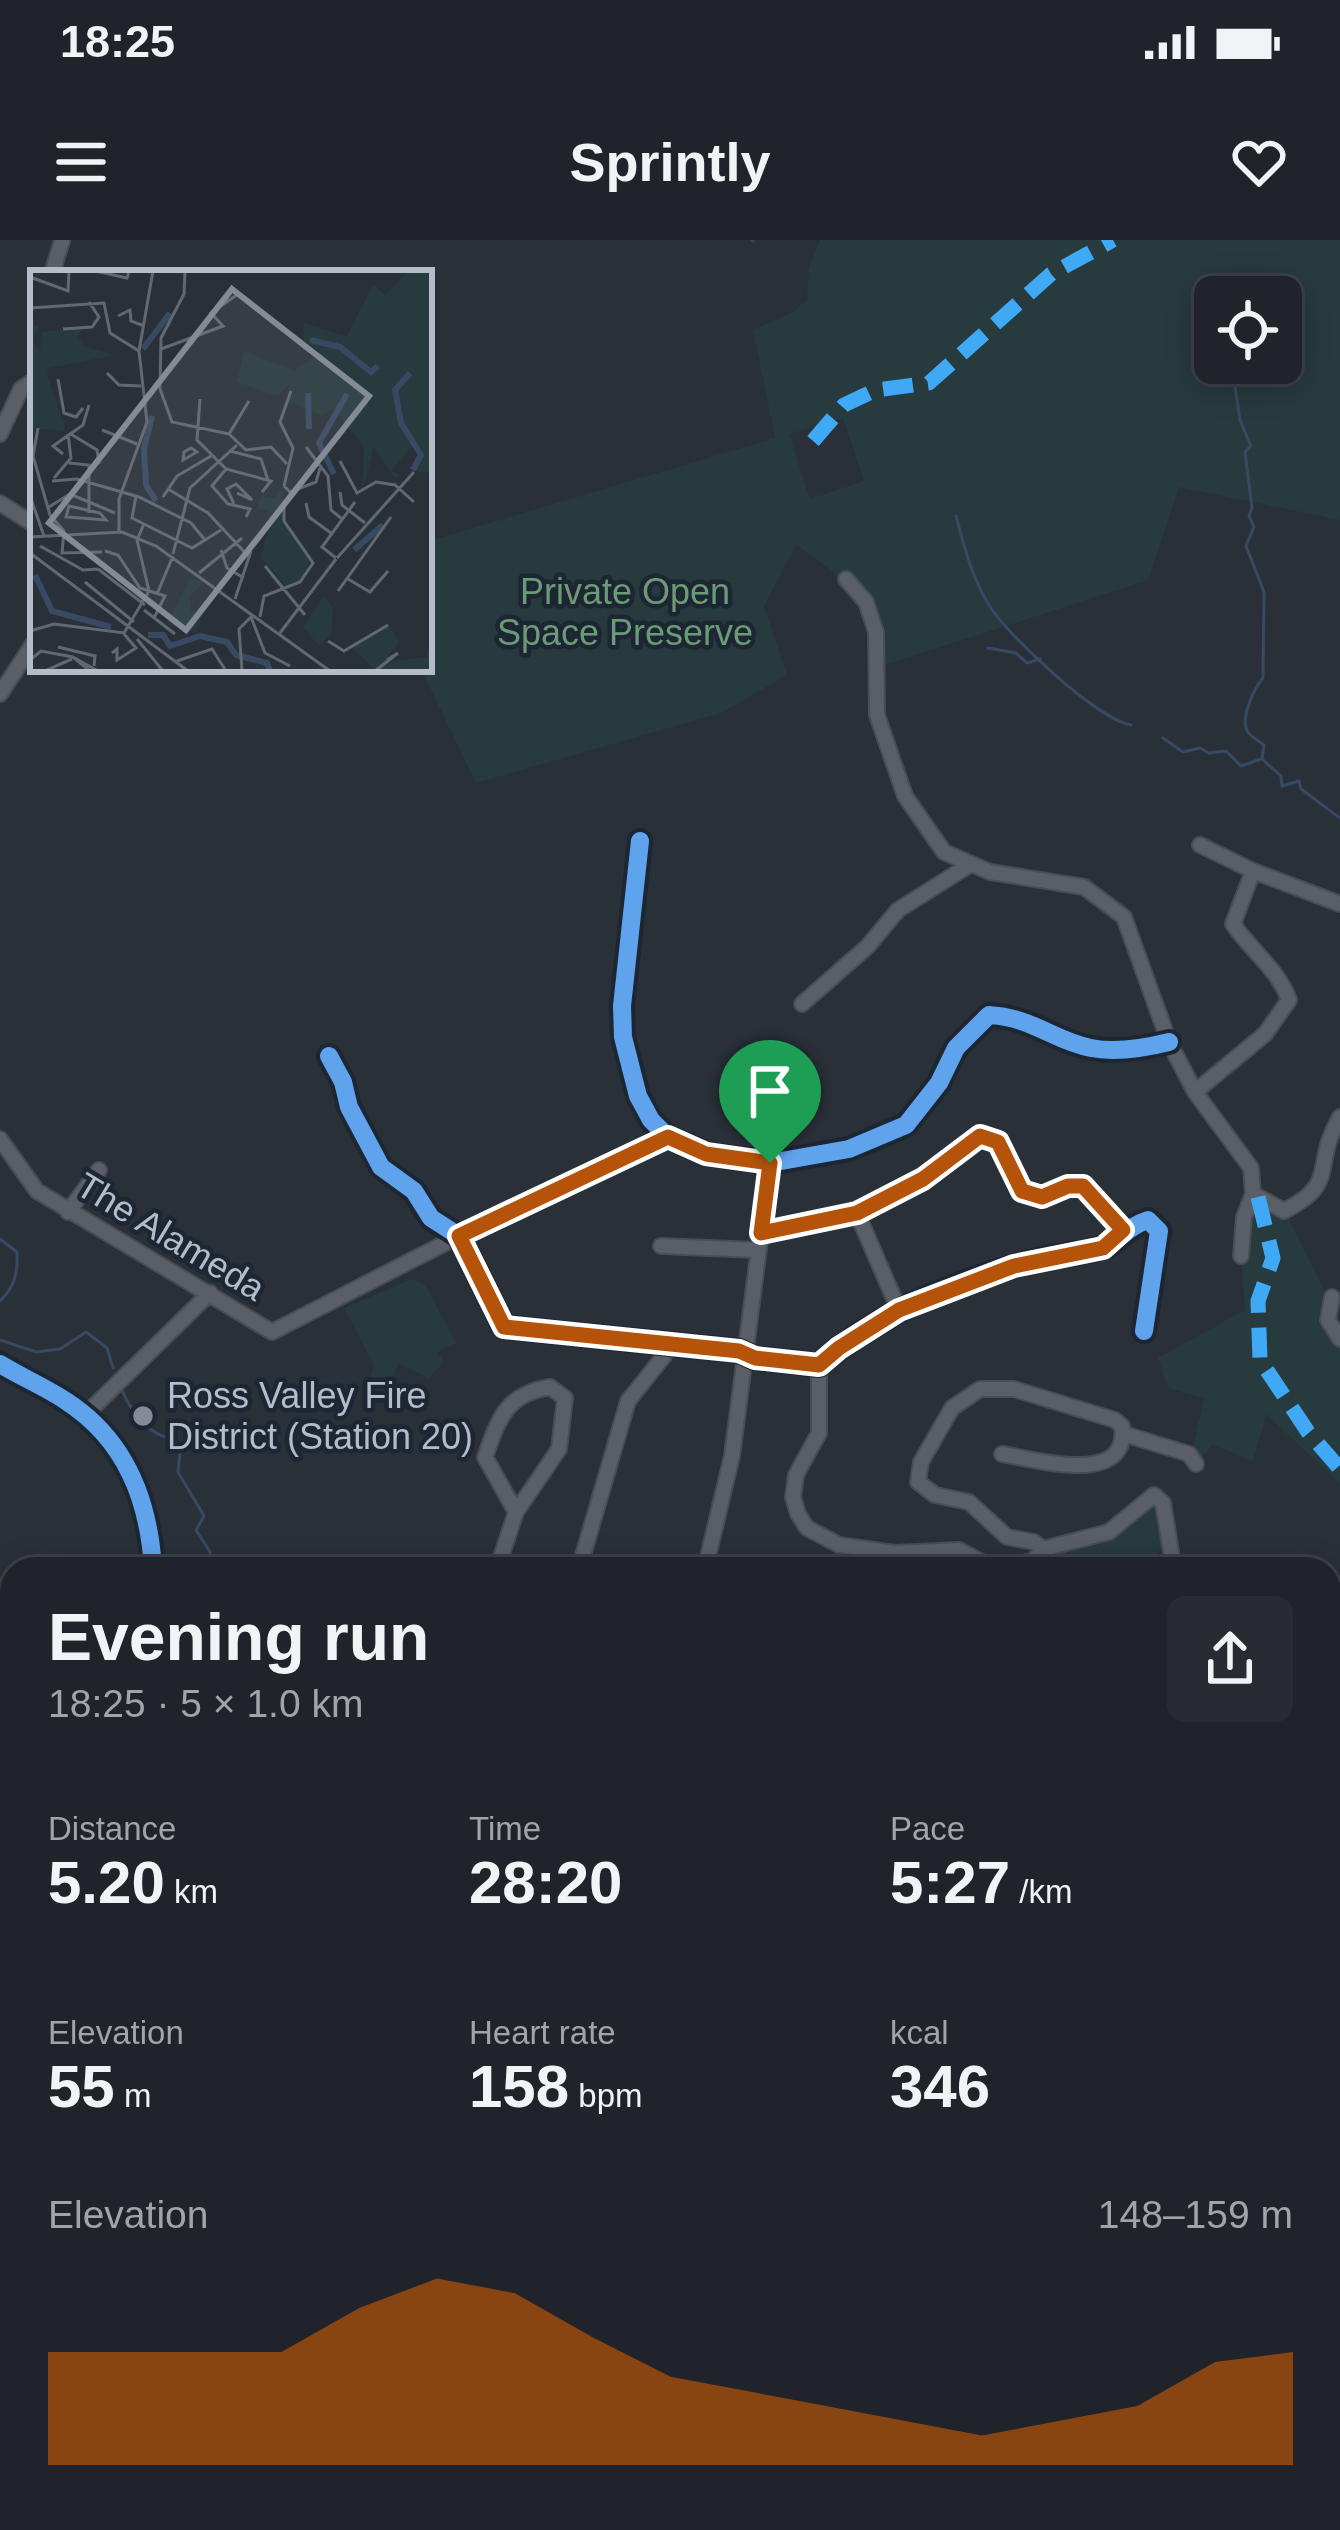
<!DOCTYPE html>
<html lang="en">
<head>
<meta charset="utf-8">
<style>
  :root { --surface:#20242a; --page:#282c32; --text:#f1f3f6; --muted:#a2a4a8; --line:#3d4147; --accent:#b45309 }
  body { margin:0; font-family:Arial,sans-serif; background:var(--page); color:var(--text); height:100vh; display:flex; flex-direction:column; font-size:45px; white-space:nowrap }
  * { box-sizing:border-box; margin:0 }
  p { font-size:39px; color:var(--muted) }
  .icon { flex:none; width:66px; height:66px; fill:none; stroke:currentColor; stroke-width:2; stroke-linecap:round; stroke-linejoin:round }
  .map { position:relative; flex:1; overflow:hidden }
  .panel { position:absolute; left:0px; top:1317px; width:1341px; height:975px; display:flex; flex-direction:column; background:var(--surface); border-radius:36px 36px 0 0; box-shadow:0 6px 30px #0003,0 0 0 3px var(--line) }
  .panel>* { flex:none }
  .buttons { position:absolute; left:1194px; top:36px; display:grid; gap:24px }
  .buttons a { display:grid; place-items:center; width:108px; height:108px; border-radius:18px; background:var(--surface); box-shadow:0 6px 30px #0003,0 0 0 3px var(--line); font-size:60px }
  .pin { position:absolute; display:grid; place-items:center; width:102px; height:102px; color:#fff; margin:-123px -51px; border-radius:50% 50% 50% 0; rotate:-45deg; box-shadow:0 0 12px #0007 }
  .pin .icon { rotate:45deg }
  .round { display:grid; place-items:center; flex:none; width:126px; height:126px; border-radius:18px; background:var(--page) }
  .overview { display:flex; align-items:center; justify-content:space-between; height:204px; padding:0 48px }
  h1 { font-size:66px; font-weight:800; line-height:90px }
  .figures { display:grid; grid-template-columns:repeat(3,1fr); gap:18px; height:204px; padding:12px 48px }
  .figures div { display:grid; align-content:center }
  .figures b { font-size:60px; font-weight:800 }
  .figures small { font-size:33px; font-weight:400 }
  .figures p { font-size:33px }
  .chart { height:336px; padding:24px 48px }
  .chart p { display:flex; justify-content:space-between }
  .chart svg { width:100%; height:216px; margin-top:12px; fill:var(--accent); opacity:.7 }
  .status { display:flex; justify-content:space-between; align-items:center; height:84px; padding:0 60px; background:var(--surface); direction:ltr }
  .status svg { height:33px; fill:currentColor }
  header { display:flex; justify-content:space-between; align-items:center; height:156px; padding:0 48px; background:var(--surface); font-size:54px; font-weight:800 }
  .map>svg:first-child { display:block }
  .green { fill:#273a3e; fill-rule:evenodd }
  .lines { fill:none; stroke-linecap:round; stroke-linejoin:round }
  .stream { stroke:#384963; stroke-width:3 }
  .minor-casing { stroke:#484c53; stroke-width:18 }
  .major-casing { stroke:#484c55; stroke-width:21 }
  .minor { stroke:#5a5e66; stroke-width:14 }
  .major { stroke:#5c6168; stroke-width:16 }
  .quiet { stroke:#3fa9f5; stroke-width:15; stroke-dasharray:30 15; stroke-linecap:butt }
  .cycleway-casing { stroke:#1d2633; stroke-width:26 }
  .cycleway { stroke:#60a3ed; stroke-width:18 }
  .route-casing { stroke:#fff; stroke-width:24 }
  .route { stroke:#b45309; stroke-width:15 }
  .poi-dot { fill:#848b96; stroke:#1d2633; stroke-width:4.5 }
  .labels { text-anchor:middle; stroke-width:9; stroke-linejoin:round; paint-order:stroke }
  .park-label { font-size:36px; fill:#6b9a76; stroke:#1d2633 }
  .street-label { font-size:36px; fill:#b4bcc9; stroke:#1d2633 }
  .poi-label { font-size:36px; fill:#b4bcc9; stroke:#1d2633; text-anchor:start }
  .inset-river { fill:none; stroke:#384963; stroke-width:6 }
  .inset-road { fill:none; stroke:#616872; stroke-width:3 }
  .view { fill:#848b96; fill-opacity:0.15; stroke:#848b96; stroke-width:6 }
  .inset-edge { fill:none; stroke:#b4bcc9; stroke-width:6 }
</style>
</head>
<body>
<div class="status"><b>18:25</b><svg viewBox="0 0 49 12"><path d="M0 12V9h3v3zM5 12V6h3v6zM10 12V3h3v9zM15 12V0h3v12zM26 1h20v11H26zM47 4h2v5h-2z"/></svg></div>
<header><svg class="icon" aria-label="menu" viewBox="0 0 24 24"><path d="M4 6h16M4 12h16M4 18h16"/></svg>Sprintly<svg class="icon" aria-label="heart" viewBox="0 0 24 24"><path d="M12 20l-8-8c-3-5 5-10 8-4 3-6 11-1 8 4z"/></svg></header>
<div class="map">
<svg width="1340" height="2290" viewBox="0 0 1340 2290">
  <rect width="100%" height="100%" fill="#2a3038"/>
  <path class="green" d="M 820,0 L 1340,0 L 1340,280 L 1179,247 L 1148,340 L 879,427 C 873,360 849,341 796,305 L 764,366 L 787,435 L 721,473 L 476,543 L 421,429 L 429,429 L 429,301 L 775,198 L 753,90 L 793,72 L 807,60 L 809,28 ZM 1215,57 L 1281,57 L 1281,123 L 1215,123 ZM 843,178 L 864,241 L 810,259 L 789,194 Z
    M 1252,966 L 1287,976 L 1331,1064 L 1340,1099 L 1340,1244 L 1266,1174 L 1253,1222 L 1213,1204 L 1201,1218 L 1192,1213 L 1204,1158 L 1168,1148 L 1158,1118 L 1245,1070 L 1241,1016 Z
    M 412,1039 L 426,1046 L 456,1103 L 437,1112 L 444,1122 L 429,1138 L 399,1124 L 382,1155 L 367,1146 L 374,1125 L 344,1068 Z
    M 1154,1255 L 1163,1301 L 1153,1329 L 1043,1329 L 1047,1316 L 1062,1309 L 1101,1304 Z
    M 1340,2119 L 1340,2290 L 1285,2290 L 1284,2280 L 1329,2280 L 1329,2124 Z
    M 1200,2280 L 1277,2280 L 1279,2288 L 1202,2290 Z"/>
  <g class="lines">
    <path class="stream" d="M 752,0 L 753,1
      M 1198,96 L 1215,120
      M 1218,123 L 1235,146 L 1240,180 L 1251,206 L 1245,212 L 1252,268 L 1249,276 L 1254,287 L 1246,306 L 1264,352 L 1263,438 C 1255,447 1239,479 1248,492 C 1252,498 1259,501 1264,505 L 1262,519 L 1281,536 L 1282,546 L 1299,541 L 1301,549 L 1340,578
      M 956,276 C 964,306 972,338 989,365 C 1007,395 1098,480 1131,485
      M 988,408 L 1016,413 L 1027,423 L 1040,419
      M 1163,498 L 1183,512 L 1200,508 L 1209,513 L 1226,511 L 1241,526 L 1261,519
      M 0,999 L 17,1012 C 18,1033 15,1046 0,1061
      M 0,1100 L 36,1112 L 60,1109 L 86,1092 L 107,1108 L 113,1128
      M 122,1151 C 132,1172 146,1193 169,1198 L 180,1211 L 178,1232 L 204,1276 L 196,1290 L 210,1312 L 211,1329
      M 1329,1755 L 1340,1757
      M 1331,1856 L 1340,1844
      M 1338,1893 L 1340,1895"/>
    <defs>
      <path id="minor" d="M 52,33 L 62,1
        M 0,194 L 21,149 L 33,141
        M 0,263 L 33,284
        M 846,339 L 866,362 L 876,392 L 877,475 L 905,556 L 944,612 L 990,632 L 1084,647 L 1124,677 L 1169,802 L 1195,852 L 1251,928 L 1253,954 L 1244,977 L 1241,1016
        M 0,454 L 33,404
        M 640,601 L 622,766 L 623,797 L 638,856 L 651,880 L 668,897 L 707,914 L 770,923 L 849,909 L 906,885 L 939,843 L 956,808 L 989,775 C 1032,777 1054,801 1091,808 C 1116,813 1145,808 1169,802
        M 1200,605 L 1253,631 L 1340,664
        M 802,764 L 868,706 L 898,670 L 971,624
        M 329,816 L 343,842 L 349,867 L 381,927 L 414,951 L 431,978 L 459,996 L 504,1087 L 739,1111 L 755,1118 L 819,1125 C 879,1073 960,1039 1037,1020 C 1058,1015 1080,1014 1101,1008 C 1117,1004 1125,987 1148,980 L 1159,991 L 1144,1091
        M 1195,852 L 1265,794 L 1289,760 C 1278,729 1252,712 1233,684 L 1253,631
        M 0,899 L 37,951 L 272,1092 L 459,996 L 668,897
        M 1253,954 L 1284,971 C 1340,943 1311,927 1340,877
        M 68,972 L 99,930
        M 857,973 L 899,1070
        M 761,993 L 857,973 L 923,939 L 980,896 L 998,902 C 1010,921 1014,964 1045,956 C 1060,953 1068,945 1083,947 L 1123,990
        M 661,1006 L 756,1010
        M 1332,1057 L 1328,1080 L 1340,1099
        M 0,1124 C 21,1137 45,1147 66,1161 C 126,1200 149,1260 153,1329
        M 819,1125 L 819,1193 L 796,1235 L 793,1257 L 798,1274 L 807,1288 L 839,1305 L 895,1313 L 959,1310 L 987,1325 L 1018,1325 L 1034,1320 L 1043,1309 L 1109,1292 L 1154,1255 L 1163,1263 L 1172,1318
        M 550,1147 L 565,1158 L 559,1209 L 516,1272 L 485,1217 C 499,1178 506,1154 550,1147 Z
        M 85,1175 L 210,1053
        M 1124,1194 L 1189,1214 L 1196,1224
        M 1002,1214 C 1034,1219 1130,1248 1122,1186 L 1115,1180 L 1014,1149 L 980,1149 L 952,1168 L 921,1222 L 918,1242 L 935,1255 L 969,1262 L 1007,1297 L 1034,1302 L 1043,1309
        M 497,1329 L 516,1272
        M 579,1329 L 628,1161 L 664,1116 L 668,1106
        M 705,1329 L 732,1216 L 770,923
        M 0,1461 L 12,1458
        M 1329,1550 L 1340,1549
        M 0,1652 L 12,1675
        M 1,1653 L 12,1635
        M 1329,1714 L 1340,1711
        M 0,1773 L 12,1782
        M 0,1881 L 12,1877
        M 0,2009 L 12,2005
        M 0,2247 L 12,2249
        M 138,2280 L 147,2290
        M 493,2280 L 504,2290
        M 944,2280 L 947,2290
        M 1070,2280 L 1072,2290
        M 378,2290 L 387,2280"/>
      <path id="major" d="M 1329,1876 L 1340,1875
        M 174,2290 L 187,2280"/>
    </defs>
    <use href="#minor" class="minor-casing"/>
    <use href="#major" class="major-casing"/>
    <use href="#minor" class="minor"/>
    <use href="#major" class="major"/>
    <path class="quiet" d="M 813,201 L 844,165 L 876,150 L 929,143 L 1051,34 L 1113,0
      M 1258,957 L 1273,1018 L 1258,1061 L 1260,1120 L 1308,1192 L 1340,1229"/>
    <defs>
      <path id="cycleway" d="M 640,601 L 622,766 L 623,797 L 638,856 L 651,880 L 668,897 L 707,914 L 770,923 L 849,909 L 906,885 L 939,843 L 956,808 L 989,775 C 1032,777 1054,801 1091,808 C 1116,813 1145,808 1169,802
        M 329,816 L 343,842 L 349,867 L 381,927 L 414,951 L 431,978 L 459,996 L 504,1087 L 739,1111 L 755,1118 L 819,1125 C 879,1073 960,1039 1037,1020 C 1058,1015 1080,1014 1101,1008 C 1117,1004 1125,987 1148,980 L 1159,991 L 1144,1091
        M 0,1124 C 21,1137 45,1147 66,1161 C 126,1200 149,1260 153,1329"/>
    </defs>
    <use href="#cycleway" class="cycleway-casing"/>
    <use href="#cycleway" class="cycleway"/>
  </g>
  <g class="lines">
    <defs>
      <path id="route" d="M 980,896 L 998,902 L 1022,951 L 1042,957 L 1068,946 L 1083,946 L 1123,990 L 1103,1008 L 1014,1026 L 899,1070 L 839,1108 L 819,1125 L 755,1118 L 739,1111 L 504,1087 L 459,996 L 668,897 L 706,914 L 770,923 L 761,993 L 857,973 L 923,939 Z"/>
    </defs>
    <use href="#route" class="route-casing"/>
    <use href="#route" class="route"/>
  </g>
  <circle class="poi-dot" cx="143" cy="1176" r="12"/>
  <g class="labels">
    <g class="park-label">
      <text x="625" y="364">Private Open<tspan x="625" dy="41">Space Preserve</tspan></text>
    </g>
    <g class="street-label">
      <text transform="translate(171 996) rotate(31)" y="13">The Alameda</text>
    </g>
    <g class="poi-label">
      <text x="167" y="1168">Ross Valley Fire<tspan x="167" dy="41">District (Station 20)</tspan></text>
    </g>
  </g>
  <g transform="translate(30 30)">
    <rect width="402" height="402" fill="#2a3038"/>
    <path d="M 378,1 L 402,1 L 402,203 L 382,201 L 390,185 L 384,175 L 361,201 L 373,207 L 364,207 L 344,177 L 332,222 L 334,176 L 303,139 L 292,145 L 258,133 L 259,114 L 248,126 L 207,112 L 214,81 L 265,101 L 290,82 L 273,71 L 274,53 L 317,66 L 343,15 L 355,25 ZM 0,56 L 9,56 L 3,70 L 10,83 L 11,62 L 56,57 L 46,67 L 56,77 L 86,85 L 15,99 L 36,161 L 0,158 ZM 253,218 L 254,251 L 281,286 L 272,310 L 256,315 L 231,288 L 240,254 L 238,241 L 227,238 L 231,226 L 244,228 ZM 160,309 L 175,311 L 160,326 L 161,341 L 173,345 L 167,363 L 136,354 ZM 294,325 L 303,337 L 301,364 L 289,376 L 273,357 ZM 359,355 L 369,372 L 355,392 L 397,387 L 402,361 L 402,401 L 346,401 L 321,377 Z" fill="#273a3e"/>
    <path class="inset-river" d="M 280,70 L 310,77 L 341,102 L 348,96M 113,79 L 140,43M 380,103 L 365,120 L 371,153 L 391,185 L 383,200M 278,123 L 279,159M 122,146 L 114,179 L 116,215 L 126,231M 304,204 L 289,173 L 317,124M 324,280 L 353,255M 5,305 L 22,341 L 81,357M 118,365 L 133,365 L 140,376 L 170,366 L 197,372 L 206,385 L 237,393 L 240,401"/>
    <path class="inset-road" d="M 65,1 L 97,8 L 99,1M 155,1 L 154,24 L 131,68 L 130,119 L 142,152 L 199,164M 0,7 L 38,21 L 39,1M 0,38 L 74,33 L 80,63 L 109,81M 88,46 L 100,40 L 101,51 L 114,56M 33,59 L 62,57 L 69,47 L 59,32M 131,79 L 193,56 L 181,43 L 208,24M 77,103 L 89,115 L 111,116M 28,109 L 34,143 L 46,147 L 53,138M 170,129 L 167,170 L 196,199 L 241,211 L 232,222M 8,158 L 3,186 L 20,245 L 34,261 L 32,283 L 72,282M 72,160 L 107,174M 39,163 L 67,180 L 69,194M 199,164 L 216,180 L 241,177 L 257,194M 199,164 L 219,131M 276,177 L 298,206 L 301,240 L 312,249M 161,178 L 167,182 L 153,190 L 154,182 ZM 200,181 L 231,189 L 238,210M 33,184 L 23,176 L 53,155 L 59,135M 310,191 L 327,223 L 346,212 L 365,215 L 384,232M 39,193 L 59,195 L 59,243M 196,199 L 182,216 L 198,234 L 220,239 L 216,247M 24,208 L 41,188 L 38,164M 22,211 L 47,209 L 109,227 L 161,253 L 175,270M 254,216 L 263,178 L 250,152 L 261,121M 254,216 L 260,222 L 286,212 L 290,198M 138,219 L 178,243 L 220,288M 310,222 L 312,235 L 335,253M 0,226 L 14,266M 106,226 L 102,248 L 162,278 L 191,260M 133,227 L 147,206 L 181,186M 276,233 L 279,247 L 301,263M 204,234 L 197,219 L 206,214 L 222,230 L 207,223M 39,236 L 70,243 L 76,250 L 36,247 ZM 19,237 L 40,224 L 85,243M 89,262 L 89,229 L 117,152 L 109,81 L 123,1M 0,267 L 92,262 L 126,276 L 300,401M 10,276 L 53,300 L 68,299M 191,280 L 197,298 L 214,308M 75,281 L 88,285 L 110,318 L 135,326 L 124,348M 0,283 L 158,401M 143,284 L 160,218 L 207,175M 306,288 L 292,277 L 325,232M 307,288 L 384,202M 235,296 L 275,345M 68,299 L 115,335M 169,303 L 212,268M 318,309 L 340,322 L 358,301M 55,312 L 104,352M 308,321 L 361,247M 127,324 L 143,286M 205,329 L 221,281M 114,340 L 145,364M 221,347 L 235,383 L 260,396M 230,347 L 234,326 L 270,312 L 283,293 L 254,251 L 254,233M 0,361 L 24,354 L 94,363 L 119,321 L 107,270 L 114,254M 250,363 L 306,289M 107,369 L 133,401M 298,371 L 314,381 L 358,355M 28,377 L 65,386 L 64,396M 82,383 L 87,379 L 87,390 L 106,378 L 94,364M 0,390 L 11,381 L 43,387M 147,391 L 182,379 L 196,401M 31,401 L 19,399 L 42,389M 60,401 L 43,387 L 68,401M 212,401 L 209,359 L 223,345M 345,401 L 368,383 L 357,390"/>
    <path class="view" d="M 202,19 L 339,126 L 156,360 L 19,253 Z"/>
    <rect width="402" height="402" class="inset-edge"/>
  </g>
</svg>
<div class="buttons">
<a><svg class="icon" aria-label="locate" viewBox="0 0 24 24"><circle cx="12" cy="12" r="6"/><path d="M12 2v4M12 18v4M2 12h4M18 12h4"/></svg></a>
</div>
<div class="pin" style="left:770px;top:923px;background:#1e9e55"><svg class="icon" aria-label="arrive" viewBox="0 0 24 24"><path d="M6 21V4h12l-3 4 3 4H6"/></svg></div>
<section class="panel">
<div class="overview"><div><h1>Evening run</h1><p>18:25 · 5 × 1.0 km</p></div><a class="round"><svg class="icon" aria-label="share" viewBox="0 0 24 24"><path d="M12 15V3M7 8l5-5 5 5M5 13v7h14v-7"/></svg></a></div>
<div class="figures">
<div><p>Distance</p><b>5.20<small> km</small></b></div>
<div><p>Time</p><b>28:20</b></div>
<div><p>Pace</p><b>5:27<small> /km</small></b></div>
</div>
<div class="figures">
<div><p>Elevation</p><b>55<small> m</small></b></div>
<div><p>Heart rate</p><b>158<small> bpm</small></b></div>
<div><p>kcal</p><b>346</b></div>
</div>
<div class="chart"><p><span>Elevation</span>148–159 m</p>
<svg viewBox="0 0 160 44" preserveAspectRatio="none"><path d="M0 44V21L10 21L20 21L30 21L40 12L50 6L60 9L70 18L80 26L90 29L100 32L110 35L120 38L130 35L140 32L150 23L160 21V44z"/></svg>
</div>
</section>
</div>
</body>
</html>
